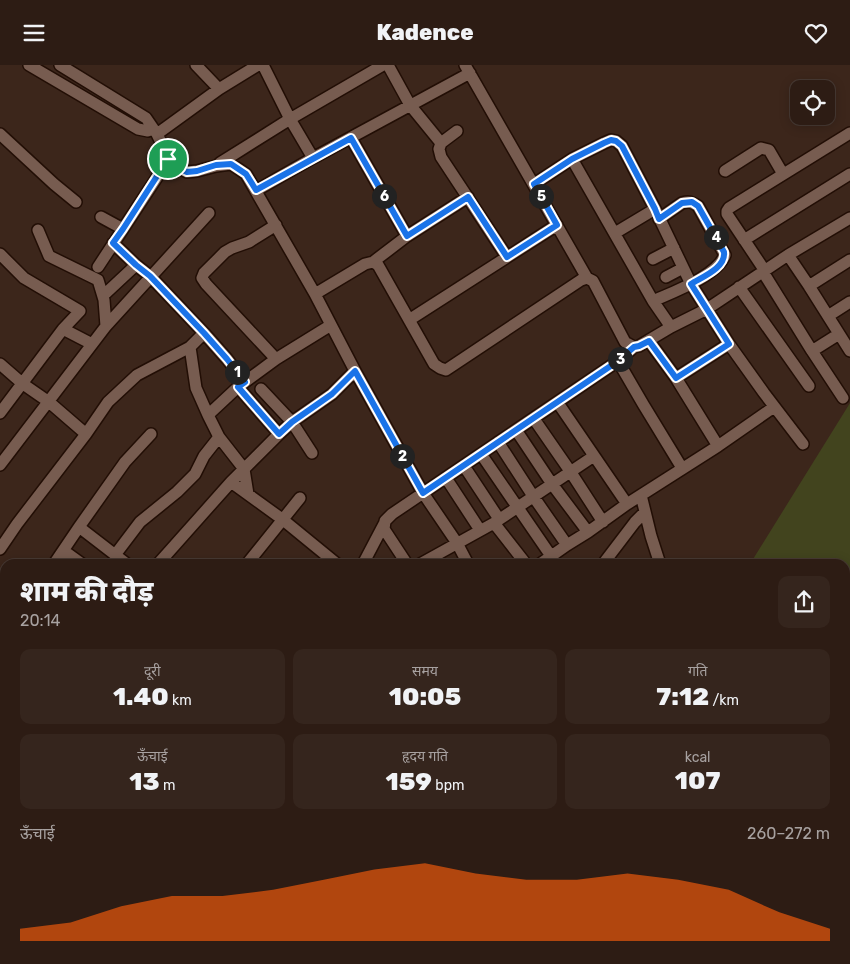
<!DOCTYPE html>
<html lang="hi">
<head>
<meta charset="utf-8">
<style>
  :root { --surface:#2d1c14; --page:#35251d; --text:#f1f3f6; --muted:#a7a1a0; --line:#483a34; --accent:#ea580c }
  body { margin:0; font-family:Rubik,"Noto Sans Devanagari",sans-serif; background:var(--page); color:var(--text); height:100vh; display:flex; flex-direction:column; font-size:19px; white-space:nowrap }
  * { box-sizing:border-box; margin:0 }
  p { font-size:16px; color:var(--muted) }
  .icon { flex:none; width:28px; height:28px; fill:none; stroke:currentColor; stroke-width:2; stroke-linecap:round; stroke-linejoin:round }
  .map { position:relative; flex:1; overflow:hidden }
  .side { position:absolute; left:0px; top:494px; width:850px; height:406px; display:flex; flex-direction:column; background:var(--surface); border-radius:15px 15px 0 0; box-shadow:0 2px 12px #0003,0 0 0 1px var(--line) }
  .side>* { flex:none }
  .fabs { position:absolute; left:790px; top:15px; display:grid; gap:10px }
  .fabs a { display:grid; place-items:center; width:45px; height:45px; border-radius:10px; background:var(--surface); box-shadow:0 2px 12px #0003,0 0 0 1px var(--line); font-size:25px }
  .pin { position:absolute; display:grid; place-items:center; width:42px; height:42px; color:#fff; margin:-21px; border:2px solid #fff; border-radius:50%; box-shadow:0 1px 5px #0007 }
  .km { position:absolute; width:25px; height:25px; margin:-12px; border-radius:50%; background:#222; color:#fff; font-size:14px; line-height:25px; text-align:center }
  .round { display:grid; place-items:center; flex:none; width:52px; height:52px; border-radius:10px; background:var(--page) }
  .overview { display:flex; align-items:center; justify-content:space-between; height:85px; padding:0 20px }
  h1 { font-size:28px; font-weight:800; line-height:38px }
  .metrics { display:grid; grid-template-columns:repeat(3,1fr); gap:8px; height:85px; padding:5px 20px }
  .metrics div { display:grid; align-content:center; border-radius:10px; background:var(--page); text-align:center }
  .metrics b { font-size:25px; font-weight:800 }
  .metrics small { font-size:14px; font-weight:400 }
  .metrics p { font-size:14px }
  .chart { height:140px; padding:10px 20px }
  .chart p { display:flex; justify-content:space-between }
  .chart svg { width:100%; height:90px; margin-top:5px; fill:var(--accent); opacity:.7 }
  header { display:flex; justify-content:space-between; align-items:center; height:65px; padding:0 20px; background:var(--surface); font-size:22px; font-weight:800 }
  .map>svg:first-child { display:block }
  .green { fill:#42441e }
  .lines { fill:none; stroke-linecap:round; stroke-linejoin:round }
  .minor-casing { stroke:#220e05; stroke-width:14 }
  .minor { stroke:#775c50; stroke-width:11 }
  .route-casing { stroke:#fff; stroke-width:10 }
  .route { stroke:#1a73e8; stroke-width:6 }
</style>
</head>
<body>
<header><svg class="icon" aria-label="menu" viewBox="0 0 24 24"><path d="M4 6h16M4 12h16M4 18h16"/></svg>Kadence<svg class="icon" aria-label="heart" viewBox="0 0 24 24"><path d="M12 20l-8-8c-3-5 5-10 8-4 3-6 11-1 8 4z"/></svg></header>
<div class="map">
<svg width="850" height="899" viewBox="0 0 850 899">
  <rect width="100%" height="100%" fill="#3c261b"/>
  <path class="green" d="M 850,338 L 850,899 L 500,899 L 502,895 L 845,895 L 845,499 L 750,499 Z"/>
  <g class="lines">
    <defs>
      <path id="minor" d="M 29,0 L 138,64 L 148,66 L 153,64
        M 60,0 L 146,53 L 157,69 L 169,94 L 179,103 L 187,107 L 197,106 L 216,101 L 231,99 L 246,109 L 315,229 L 355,306 L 332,329 L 292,357 L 279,369 L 231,417 L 158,499
        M 196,0 L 219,24
        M 263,0 L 290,54 L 313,93
        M 388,0 L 410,40 L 441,78
        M 465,0 L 587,213 L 593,216 L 625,277 L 634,282
        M 457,66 L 441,78 L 439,84 L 441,92 L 507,192
        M 0,69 L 54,119 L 76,137
        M 157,69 L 219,24 L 258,0
        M 351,73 L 407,171
        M 572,94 L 653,236 L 671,262
        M 220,98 L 290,54 L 383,0
        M 725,106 L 761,83 L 769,85 L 783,109
        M 534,119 L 572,94 L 604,78 L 611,75 L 616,76 L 622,81 L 655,144 L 691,219 L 729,279 L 764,328 L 803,379
        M 257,125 L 313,93 L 470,8
        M 101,152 L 123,164
        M 38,165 L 49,191 L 98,215 L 104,235 L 106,261
        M 615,168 L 655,144
        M 744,175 L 850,109
        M 113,178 L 136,200 L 150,211 L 204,268 L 227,294 L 245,317
        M 0,189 L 24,213 L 80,246 L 63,264 L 0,348
        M 788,190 L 809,221 L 850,286
        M 653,194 L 674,183
        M 373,197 L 378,200 L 434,299 L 440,303 L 446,305 L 581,215 L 587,213
        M 98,202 L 169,94
        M 765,206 L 727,149 L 727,146 L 729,143 L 850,68
        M 763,207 L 812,286 L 843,333
        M 666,212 L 683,203
        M 809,221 L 850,195
        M 739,222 L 809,321
        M 106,228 L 136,200
        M 315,229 L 365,199 L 373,197 L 407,171 L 468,132
        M 653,236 C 673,227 717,211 725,190 L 698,141 C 692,137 689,136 682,138 L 659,154
        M 828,251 L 850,237
        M 409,255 L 557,160
        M 63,264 L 92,279
        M 812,286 L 839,269
        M 276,294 L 331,260
        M 618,296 L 643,339 L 682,403
        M 0,299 L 23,319 L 49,337 L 86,369
        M 355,306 L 423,428 L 457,478 L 468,499
        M 676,313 L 729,279
        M 238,322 L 279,369
        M 261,324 L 292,357 L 312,388
        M 558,338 L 627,439
        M 208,350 L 238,322 L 276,294 L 206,219 L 202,213 L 204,208 L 225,187 L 232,183 L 249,177 L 276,160
        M 534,354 L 570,406 L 603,457
        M 516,365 L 552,419 L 588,467
        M 219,372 L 244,404 L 248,429
        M 498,377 L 533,431 L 567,480
        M 718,381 L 774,342
        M 481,389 L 551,491
        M 0,400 L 106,261 L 209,148
        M 464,401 L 499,454
        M 446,413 L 480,465
        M 231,417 L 282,454 L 337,499
        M 641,430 L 651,471 L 660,499
        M 494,458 L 526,499
        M 79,462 L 127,499
        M 0,484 L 17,459 L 86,369 L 108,337 L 137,310 L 190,282 L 204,268
        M 64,486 L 82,499
        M 115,490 L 140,457 L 177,427 L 195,409 L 204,391 L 219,372 L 208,350 L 196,323 L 190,282
        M 54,499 L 79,462 L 125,397 L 151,369
        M 247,499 L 300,433
        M 363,499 L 384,459
        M 407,499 L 384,464 L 385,456 L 392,449 L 618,296 L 634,282 L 639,281 L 671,262 L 707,244 L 788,190 L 850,153
        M 420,499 L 494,458 L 594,391
        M 540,499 L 567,480 L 588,467 L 627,439 L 718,381 L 676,313 L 649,276
        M 603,499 L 635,457 L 645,447
        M 0,572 L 5,565
        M 0,641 L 5,643
        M 0,656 L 5,659
        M 0,686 L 5,689
        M 0,713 L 5,707
        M 0,741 L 5,745
        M 0,771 L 5,775
        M 0,797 L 5,801
        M 0,823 L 5,826
        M 0,868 L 5,870
        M 59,895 L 68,899
        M 135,895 L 145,899
        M 210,895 L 219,899
        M 312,895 L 319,898
        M 393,895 L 403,899
        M 95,899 L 97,895
        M 420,899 L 425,895"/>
    </defs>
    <use href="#minor" class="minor-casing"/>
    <use href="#minor" class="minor"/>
  </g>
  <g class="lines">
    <defs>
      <path id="route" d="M 351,73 L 407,171 L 468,132 L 507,192 L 557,160 L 534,119 L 572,94 L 604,78 L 611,75 L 616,76 L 622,81 L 655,144 L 659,154 L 682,138 L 692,137 L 698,141 L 724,187 C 726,203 702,212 691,219 L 729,279 L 676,313 L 649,276 L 639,281 L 634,282 L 618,296 L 423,428 L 355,306 L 332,329 L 292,357 L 279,369 L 238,322 L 245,317 L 227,294 L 204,268 L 150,211 L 136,200 L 113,178 L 123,164 L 168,94 L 179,103 L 187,107 L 197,106 L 216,100 L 231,99 L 246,109 L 256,125 Z"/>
    </defs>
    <use href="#route" class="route-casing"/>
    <use href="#route" class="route"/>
  </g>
</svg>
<div class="fabs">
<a><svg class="icon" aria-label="locate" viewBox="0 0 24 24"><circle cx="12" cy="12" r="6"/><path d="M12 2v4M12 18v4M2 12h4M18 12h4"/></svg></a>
</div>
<div class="pin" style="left:168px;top:94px;background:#1e9e55"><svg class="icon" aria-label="arrive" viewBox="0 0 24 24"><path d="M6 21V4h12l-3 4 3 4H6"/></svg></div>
<b class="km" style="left:237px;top:307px">1</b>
<b class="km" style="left:402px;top:391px">2</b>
<b class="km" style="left:620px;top:294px">3</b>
<b class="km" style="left:716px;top:172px">4</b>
<b class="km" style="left:541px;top:131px">5</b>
<b class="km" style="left:384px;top:131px">6</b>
<section class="side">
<div class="overview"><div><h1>शाम की दौड़</h1><p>20:14</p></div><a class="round"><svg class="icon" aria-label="share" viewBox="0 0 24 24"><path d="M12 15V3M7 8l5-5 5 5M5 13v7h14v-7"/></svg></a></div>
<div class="metrics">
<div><p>दूरी</p><b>1.40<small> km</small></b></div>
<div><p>समय</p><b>10:05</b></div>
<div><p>गति</p><b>7:12<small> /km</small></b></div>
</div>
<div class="metrics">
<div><p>ऊँचाई</p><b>13<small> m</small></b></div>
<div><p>हृदय गति</p><b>159<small> bpm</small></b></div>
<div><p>kcal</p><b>107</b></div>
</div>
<div class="chart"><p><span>ऊँचाई</span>260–272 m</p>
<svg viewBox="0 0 160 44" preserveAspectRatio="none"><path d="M0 44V38L10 35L20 27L30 22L40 22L50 19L60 14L70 9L80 6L90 11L100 14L110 14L120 11L130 14L140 19L150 30L160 38V44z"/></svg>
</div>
</section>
</div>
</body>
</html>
